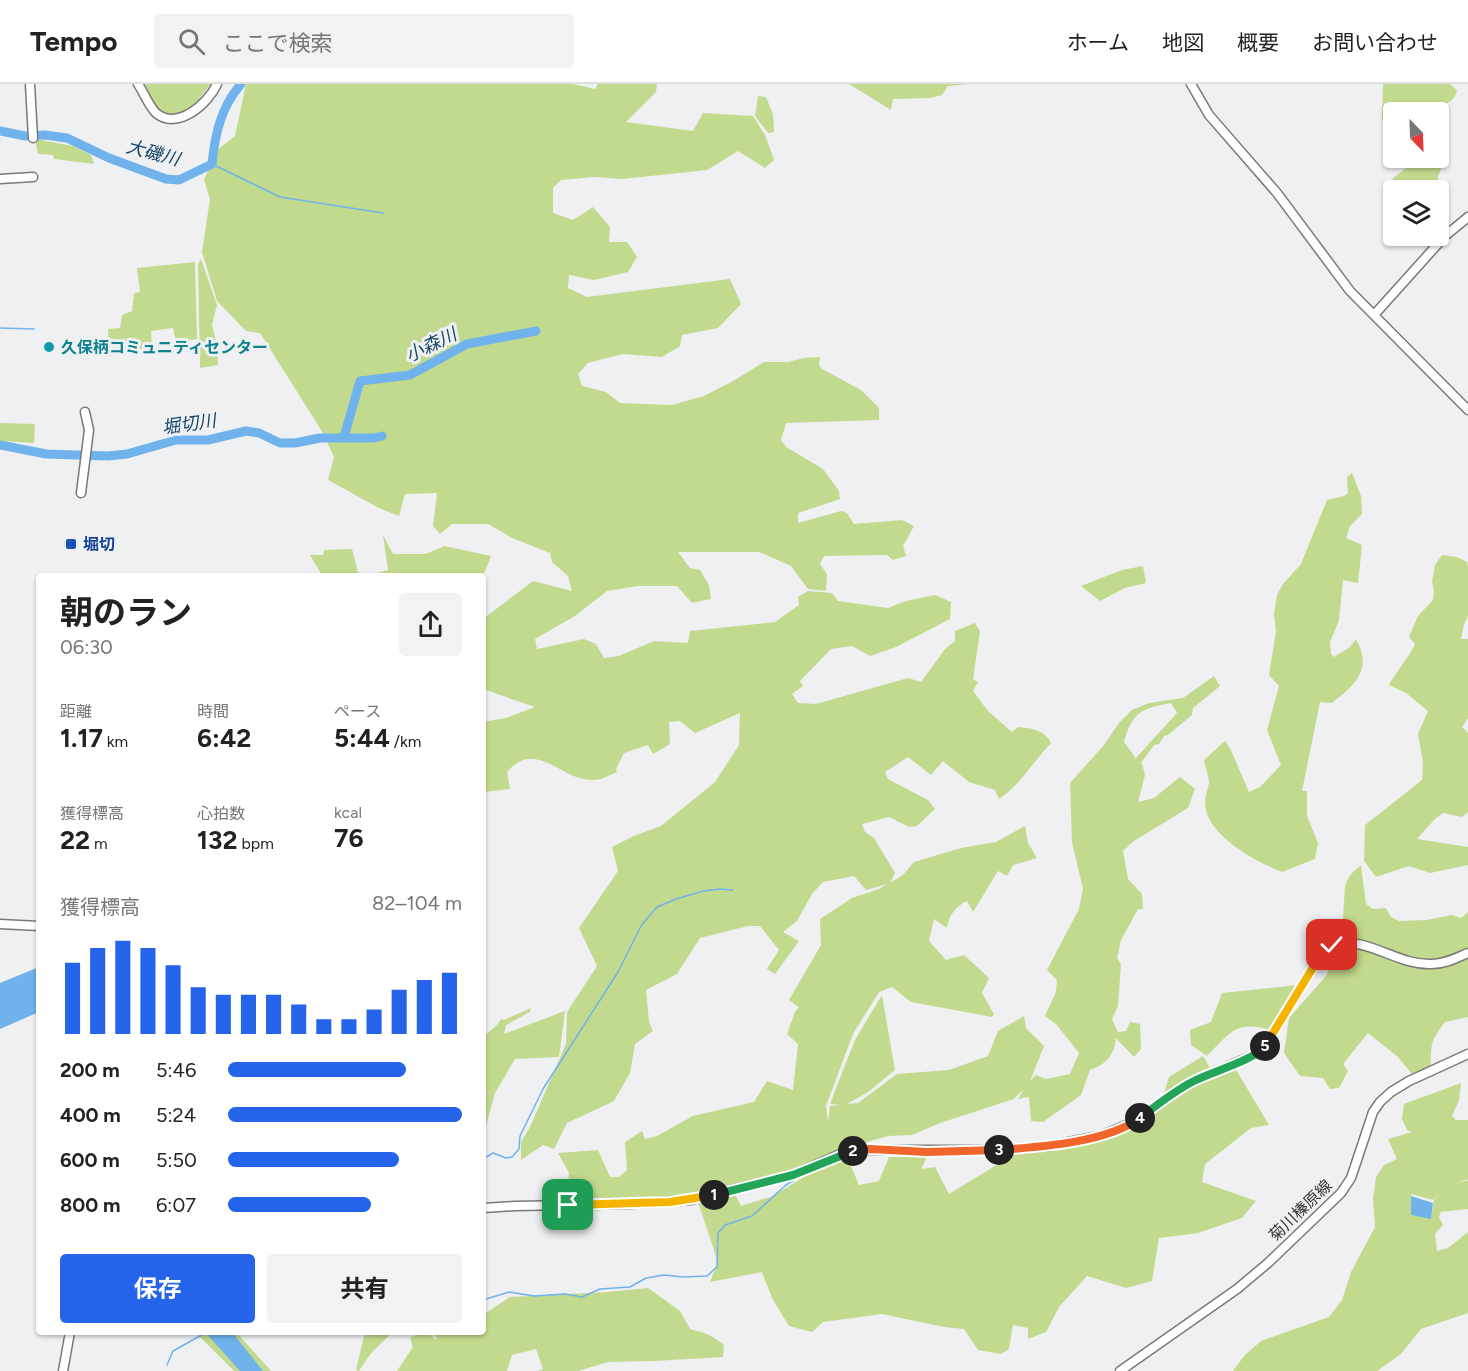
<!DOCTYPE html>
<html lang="ja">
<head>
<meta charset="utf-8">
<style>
  :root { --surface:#fff; --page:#f2f2f2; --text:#222; --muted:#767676; --line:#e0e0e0; --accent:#2563eb }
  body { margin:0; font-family:Figtree,"Noto Sans JP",sans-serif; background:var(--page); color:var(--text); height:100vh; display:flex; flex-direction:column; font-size:22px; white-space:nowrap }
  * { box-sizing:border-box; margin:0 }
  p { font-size:20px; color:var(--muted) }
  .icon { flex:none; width:33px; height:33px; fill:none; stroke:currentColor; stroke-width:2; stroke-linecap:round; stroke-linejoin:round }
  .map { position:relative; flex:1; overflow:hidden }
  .drawer { position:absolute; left:36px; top:489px; width:450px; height:762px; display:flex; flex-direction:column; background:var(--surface); border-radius:6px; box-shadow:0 2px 4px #0004 }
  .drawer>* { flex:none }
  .needle { width:39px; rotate:157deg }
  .buttons { position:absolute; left:1383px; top:18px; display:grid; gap:12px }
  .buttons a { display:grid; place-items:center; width:66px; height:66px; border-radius:6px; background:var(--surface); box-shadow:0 2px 4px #0004; font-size:30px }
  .pin { position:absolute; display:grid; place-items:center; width:51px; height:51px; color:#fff; margin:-26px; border-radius:12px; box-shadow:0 3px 9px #0006 }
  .km { position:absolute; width:30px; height:30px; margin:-15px; border-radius:50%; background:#222; color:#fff; font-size:16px; line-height:30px; text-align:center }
  .round { display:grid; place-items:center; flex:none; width:63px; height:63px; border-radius:6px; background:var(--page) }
  .headline { display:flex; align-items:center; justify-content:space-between; height:102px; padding:0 24px }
  h1 { font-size:33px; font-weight:700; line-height:45px }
  .figures { display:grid; grid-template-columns:repeat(3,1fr); gap:9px; height:102px; padding:6px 24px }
  .figures div { display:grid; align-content:center }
  .figures b { font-size:26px; font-weight:700 }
  .figures small { font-size:16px; font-weight:400 }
  .figures p { font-size:16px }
  .chart { height:168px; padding:12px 24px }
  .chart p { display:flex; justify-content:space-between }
  .chart svg { width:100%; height:108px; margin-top:6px; stroke:var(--accent); stroke-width:6 }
  .primary-button { display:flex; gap:12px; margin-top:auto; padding:12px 24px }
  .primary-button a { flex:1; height:69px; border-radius:6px; background:var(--accent); color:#fff; font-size:24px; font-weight:700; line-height:69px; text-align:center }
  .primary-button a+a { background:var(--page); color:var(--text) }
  ul { padding:0 24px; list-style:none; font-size:20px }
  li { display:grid; grid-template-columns:96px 72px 1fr; align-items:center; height:45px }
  li i { height:15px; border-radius:8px; background:var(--accent) }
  header { display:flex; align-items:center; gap:36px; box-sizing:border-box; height:84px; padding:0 30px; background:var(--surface); border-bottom:2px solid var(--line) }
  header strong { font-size:28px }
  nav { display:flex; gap:33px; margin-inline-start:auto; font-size:21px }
  .search { width:420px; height:54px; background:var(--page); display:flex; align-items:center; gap:15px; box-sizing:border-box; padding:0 21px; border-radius:6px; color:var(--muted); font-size:22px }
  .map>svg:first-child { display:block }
  .green { fill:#c2da8d; fill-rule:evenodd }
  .water { fill:#70b2ec }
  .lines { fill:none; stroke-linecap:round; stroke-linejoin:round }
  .stream { stroke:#70b2ec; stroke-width:1.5 }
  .river { stroke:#70b2ec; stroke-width:9 }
  .secondary-casing { stroke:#79797a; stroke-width:11 }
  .secondary { stroke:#fff; stroke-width:8 }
  .split-1-casing { stroke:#fff; stroke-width:12 }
  .split-2-casing { stroke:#fff; stroke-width:12 }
  .split-3-casing { stroke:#fff; stroke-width:12 }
  .split-4-casing { stroke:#fff; stroke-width:12 }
  .split-5-casing { stroke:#fff; stroke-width:12 }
  .split-6-casing { stroke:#fff; stroke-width:12 }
  .split-1 { stroke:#f5b400; stroke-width:8 }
  .split-2 { stroke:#22a559; stroke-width:8 }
  .split-3 { stroke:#f0652b; stroke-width:8 }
  .split-4 { stroke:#f0652b; stroke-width:8 }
  .split-5 { stroke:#22a559; stroke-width:8 }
  .split-6 { stroke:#f5b400; stroke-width:8 }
  .culture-dot { fill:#0f9aa8; stroke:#eff0f1; stroke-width:2 }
  .transit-dot { fill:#1a4fb4; stroke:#eff0f1; stroke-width:2 }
  .labels { text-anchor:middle; stroke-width:6; stroke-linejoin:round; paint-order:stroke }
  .culture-label { font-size:16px; font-weight:bold; fill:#0d838f; stroke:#eff0f1; text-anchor:start }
  .transit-label { font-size:16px; font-weight:bold; fill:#164399; stroke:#eff0f1; text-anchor:start }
  .street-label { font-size:16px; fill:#343535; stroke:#eff0f1 }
  .water-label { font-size:18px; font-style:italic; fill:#15456b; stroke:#eff0f1 }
</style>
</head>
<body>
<header>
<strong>Tempo</strong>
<div class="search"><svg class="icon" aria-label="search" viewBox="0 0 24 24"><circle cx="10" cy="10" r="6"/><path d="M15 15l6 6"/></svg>ここで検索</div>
<nav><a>ホーム</a><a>地図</a><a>概要</a><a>お問い合わせ</a></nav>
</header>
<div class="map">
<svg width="1468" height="1287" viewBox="0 0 1468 1287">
  <rect width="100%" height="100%" fill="#eff0f1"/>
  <path class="green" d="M 144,0 L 211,0 L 191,25 L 174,31 L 158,26 Z
    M 246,0 L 573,0 L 595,5 L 598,0 L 657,0 L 656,8 L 626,38 L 693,47 L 703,29 L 753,32 L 765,51 L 774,76 L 765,84 L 738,67 L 707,86 L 622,95 L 594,93 L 561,96 L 553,104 L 553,129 L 573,136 L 593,123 L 610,143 L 609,158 L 627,158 L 637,173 L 628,188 L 594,196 L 569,191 L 568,204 L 587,213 L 730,195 L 741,220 L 718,244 L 682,251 L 680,262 L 662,273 L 622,270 L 588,279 L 578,290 L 582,302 L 606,308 L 620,319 L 672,321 L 704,312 L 733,297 L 764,278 L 788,278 L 804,274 L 820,273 L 819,281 L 822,285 L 861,306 L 879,324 L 879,336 L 786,339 L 781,356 L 786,363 L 823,385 L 839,407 L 840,415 L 798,429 L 798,439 L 841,427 L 847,429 L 854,440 L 902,436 L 914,442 L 903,462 L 906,472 L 893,476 L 887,471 L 882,471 L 824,472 L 820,480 L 827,490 L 826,507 L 808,505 L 791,482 L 759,468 L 678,468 L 690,484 L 700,486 L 709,501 L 711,515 L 692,519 L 677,502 L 638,502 L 607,507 L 575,532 L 535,555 L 537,565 L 584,555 L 596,560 L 604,574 L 619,572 L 654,557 L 688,559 L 690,547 L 775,538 L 799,521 L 798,513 L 808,507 L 832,509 L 838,517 L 888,524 L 906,517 L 935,511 L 951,518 L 950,535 L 896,563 L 870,572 L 852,562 L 831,565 L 800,597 L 803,602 L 792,610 L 798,619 L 816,620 L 908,594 L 921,598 L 945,565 L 955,557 L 955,547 L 975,539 L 980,548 L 973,595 L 978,598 L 973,607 L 988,627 L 1012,648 L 1018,643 C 1031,644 1045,646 1051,659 C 1033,678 1020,701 999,715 L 995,706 L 969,698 L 943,677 L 931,691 L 908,673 L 885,688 L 888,695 L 928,716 L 935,725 L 917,742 L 909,743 L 889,733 L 862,740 L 865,748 L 874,754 L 895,789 L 890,799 L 903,791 L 914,778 L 961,764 L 996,758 L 1025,742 L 1028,759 L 1037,774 L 1013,781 L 1007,792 L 998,787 L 973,828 L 967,817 C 956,822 948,832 947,844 L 934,835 L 929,857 L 946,876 L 964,871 L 989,894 L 982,909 L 994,930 L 992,933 L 911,918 L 892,903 L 879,908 L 853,950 L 826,1022 L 828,1038 L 830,1022 L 840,1021 L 830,1020 L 855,956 L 882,911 L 895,986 L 868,1008 L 847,1020 L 858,1019 L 897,990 L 949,986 L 988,972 L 998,947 L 1024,932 L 1026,944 L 1044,962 L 1030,997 L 1036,991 L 1046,995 L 1070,990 L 1079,969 L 1056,940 L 1045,932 L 1056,908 L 1057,896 L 1047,886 L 1079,825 L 1083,805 L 1072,758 L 1070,699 L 1104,661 L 1119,639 L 1132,626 L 1149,619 L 1183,614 L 1214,592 L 1220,602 L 1193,624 L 1192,631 L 1168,651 L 1164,652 L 1159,660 L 1154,661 L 1141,679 L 1137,678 L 1142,680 L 1145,691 L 1138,718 L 1154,714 L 1180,693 L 1195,705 L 1188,724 L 1134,757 L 1123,767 L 1128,795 L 1142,810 L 1143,825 L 1138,825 L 1121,856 L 1117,874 L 1121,880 L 1118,922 L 1112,935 L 1118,948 L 1126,947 L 1130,938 L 1140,940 L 1141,965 L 1134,973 L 1116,954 C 1115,970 1106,981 1090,986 L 1081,1011 L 1043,1038 L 1031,1037 L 1029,1013 L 1018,1015 L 1024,1005 L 1014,1015 L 940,1039 L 912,1051 L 888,1052 L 832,1068 L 833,1075 L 845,1068 L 859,1101 L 879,1097 L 889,1073 L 927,1073 L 921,1085 L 935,1083 L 949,1110 L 1003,1077 L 1009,1072 L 1139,1038 L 1175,1008 L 1235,984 L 1269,1041 L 1251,1044 L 1205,1080 L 1202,1098 L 1256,1117 L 1242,1134 L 1198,1149 L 1159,1154 L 1152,1197 L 1126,1204 L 1087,1192 L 1059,1223 L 1046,1248 L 1028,1255 L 1028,1244 L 1013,1241 L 1009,1265 L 1001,1270 L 978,1266 L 964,1245 L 944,1243 L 882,1230 L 823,1238 L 812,1248 L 789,1242 L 772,1214 L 762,1188 L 710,1198 L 718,1178 L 697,1115 L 635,1118 L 599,1127 L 574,1121 L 567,1105 L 569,1089 L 558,1069 L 598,1066 L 610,1093 L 619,1093 L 627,1086 L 625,1058 L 642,1047 L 645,1055 L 657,1052 L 693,1032 L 754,1018 L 767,997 L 793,1006 L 798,960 L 787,950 L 795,928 L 799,923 L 789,916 L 821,861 L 820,835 L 852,814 L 879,805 L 887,800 L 866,806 L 854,792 L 823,798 L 812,810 L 797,837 L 783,848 L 799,857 L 775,890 L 767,885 L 779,866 L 760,842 L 748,842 L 700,854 L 677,890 L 646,906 L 649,938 L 653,947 L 635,960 L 630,989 L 614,1017 L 567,1039 L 554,1065 L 543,1061 L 521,1076 L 521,1058 L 530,1043 L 566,960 L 567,928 L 597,882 L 579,844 L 618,787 L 612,763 L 634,752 L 661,742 L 715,698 L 739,661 L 740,629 L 695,649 L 680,637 L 669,638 L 670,660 L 653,670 L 648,661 L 624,669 L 616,685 L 617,688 C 610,691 601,696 594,696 C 561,698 537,653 507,688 L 510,705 L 483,708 L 483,638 L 506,634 L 535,623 L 483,605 L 483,535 L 533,497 L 572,507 L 568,492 L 552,478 L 550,469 L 512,454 L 488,440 L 452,440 L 440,450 L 433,442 L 437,409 L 405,410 L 399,432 L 379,424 L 328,396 L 334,373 L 323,349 L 260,249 L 246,247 L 217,217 L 202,168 L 210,115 L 204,96 L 216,67 L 235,52 ZM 1171,619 L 1177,629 L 1135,675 L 1135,673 L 1124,658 C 1132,628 1142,624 1171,619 ZM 815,1086 L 773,1112 L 741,1122 L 733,1106 Z
    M 849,0 L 969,0 L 948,2 L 942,11 L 931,14 L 893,15 L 891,26 Z
    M 1383,0 L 1450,0 L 1457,6 C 1455,17 1447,20 1438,22 L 1445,52 L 1441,64 L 1445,76 L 1438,92 L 1437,106 L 1394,107 L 1391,104 L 1393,94 L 1420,74 L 1438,74 L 1438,28 L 1394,28 L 1393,34 L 1382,35 Z
    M 758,12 L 766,13 L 773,30 L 774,48 L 768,49 L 755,32 Z
    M 35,55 L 73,62 L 91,71 L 94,80 L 54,75 L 53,71 L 38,70 Z
    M 201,175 L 217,221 L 212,241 L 217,261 L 218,281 L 200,284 L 198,180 Z
    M 195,178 L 197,255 L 176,258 L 173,244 L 151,247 L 152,263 L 109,272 L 108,245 L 120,244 L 122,231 L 132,227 L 134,209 L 140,208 L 137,184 Z
    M 0,339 L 35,340 L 34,359 L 0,357 Z
    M 1352,389 L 1361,412 L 1362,430 L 1350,442 L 1346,454 L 1362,461 L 1358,499 L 1343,496 L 1339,536 L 1330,558 L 1331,570 L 1334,573 L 1350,563 L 1356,555 C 1373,586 1355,601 1332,619 L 1320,618 L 1302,707 L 1307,707 L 1307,732 L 1318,759 L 1315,775 L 1282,788 C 1255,777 1205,751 1205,718 C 1205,711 1208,705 1209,699 C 1209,692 1205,683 1204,676 L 1225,657 L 1230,664 L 1249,708 L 1260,703 L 1281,681 L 1267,646 L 1279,602 L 1269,591 L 1276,547 L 1274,531 L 1277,511 L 1283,500 L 1301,480 L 1327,416 L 1344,412 L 1348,409 L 1347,393 Z
    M 383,451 L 393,470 L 426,470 L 444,462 L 491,472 L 485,488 L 479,492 L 367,492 L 388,486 Z
    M 352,465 L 359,492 L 320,492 L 320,488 L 310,471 L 323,471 L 324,466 Z
    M 1442,471 L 1457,473 L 1467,478 L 1468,484 L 1468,532 L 1464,540 L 1461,555 L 1468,555 L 1468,634 L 1462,643 L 1468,649 L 1468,728 L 1462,733 L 1443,729 L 1435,735 L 1417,755 L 1468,763 L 1468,781 L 1430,789 L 1409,782 L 1376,793 L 1364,777 L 1365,741 L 1422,696 L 1423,678 L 1418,650 L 1428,627 L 1406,609 L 1389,601 C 1397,586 1408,575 1415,560 L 1409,553 L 1418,532 L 1433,516 L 1434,508 L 1432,497 L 1435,481 Z
    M 1143,482 L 1146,499 L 1125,504 L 1100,517 L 1081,502 L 1122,486 Z
    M 1361,781 L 1366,820 L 1373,825 L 1386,824 L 1391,833 L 1399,837 L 1427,836 L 1452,831 L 1461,834 L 1468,828 L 1468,933 L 1445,938 C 1431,956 1430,962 1431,984 L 1412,990 L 1398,973 L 1368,949 L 1343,980 L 1348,987 L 1339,1004 L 1330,1005 L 1323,994 L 1300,992 L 1284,969 L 1289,934 L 1326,892 L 1339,859 L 1343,834 L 1345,801 L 1350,791 Z
    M 1299,901 L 1271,946 C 1235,936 1231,948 1207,972 L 1191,961 L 1190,946 L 1211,938 L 1222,909 Z
    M 531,924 L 530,928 L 506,941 L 504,950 L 565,927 L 559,973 L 515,975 L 495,1009 L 483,1053 L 483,953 L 497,941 L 501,935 L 504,936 Z
    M 1203,972 L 1210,984 L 1164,1009 L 1169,993 Z
    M 1461,999 L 1459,1016 L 1452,1032 L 1456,1036 L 1468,1036 L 1468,1095 L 1457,1099 L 1468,1096 L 1468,1125 L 1441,1128 L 1439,1133 L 1443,1141 L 1435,1150 L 1437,1167 L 1448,1164 L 1468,1148 L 1468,1229 L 1421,1245 L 1401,1270 L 1377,1287 L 1233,1287 L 1244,1272 L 1261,1257 L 1329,1233 L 1342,1216 L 1351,1188 L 1375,1143 L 1373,1115 L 1376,1093 L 1384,1081 L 1397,1075 L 1388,1055 L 1412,1048 L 1407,1046 L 1402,1035 L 1404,1020 ZM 1411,1110 L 1433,1116 L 1440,1111 L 1434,1116 L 1431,1134 L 1411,1131 Z
    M 648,1204 L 680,1227 L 690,1245 C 703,1248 714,1252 724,1261 L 723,1273 L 654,1277 L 608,1278 L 578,1287 L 538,1287 L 543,1285 L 536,1265 L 512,1271 L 507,1287 L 397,1287 L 413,1263 L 410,1254 L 421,1248 L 427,1248 L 436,1256 L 437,1253 L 429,1248 L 483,1248 L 483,1231 L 510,1213 L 607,1208 Z
    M 195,1248 L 236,1248 L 271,1287 L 234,1287 Z
    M 365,1248 L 393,1248 L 371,1269 L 359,1287 L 356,1286 Z"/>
  <path class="water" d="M 39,883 L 39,928 L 0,945 L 0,899 Z
    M 1411,1112 L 1433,1119 L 1431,1135 L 1411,1131 Z
    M 205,1248 L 232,1248 L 263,1287 L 240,1287 Z"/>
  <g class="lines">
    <path class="stream" d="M 212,80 L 280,113 L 383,129
      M 0,244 L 34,245
      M 483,1075 L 493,1069 L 506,1074 L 512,1073 L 519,1065 L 520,1052 L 543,1005 L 618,888 L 641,842 L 649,832 L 657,823 L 676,815 L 703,807 L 720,805 L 733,806
      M 831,1079 L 845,1075
      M 483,1216 L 509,1208 L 534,1212 L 565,1210 L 582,1213 L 600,1205 L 630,1203 L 646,1194 L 664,1191 L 683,1193 L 707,1192 L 717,1183 L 718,1149 L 725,1141 L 752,1132 L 786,1101 L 797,1094
      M 167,1281 L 173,1267 L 207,1248"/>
    <path class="river" d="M 0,47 L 25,52 L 45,51 L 67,54 L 109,74 L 166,95 L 179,96 L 212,80 C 215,50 221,23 241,0
      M 344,353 L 360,297 L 410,291 L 467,260 L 536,247
      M 0,361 L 46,370 L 108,372 L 127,370 L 176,356 L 208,356 L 246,347 L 259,349 L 280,359 L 295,359 L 320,354 L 374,354 L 382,352"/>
    <defs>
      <path id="secondary" d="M 30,0 L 33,54
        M 138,0 C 144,9 149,22 156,29 C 177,47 208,20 217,0
        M 1191,0 L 1209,31 L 1277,109 L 1350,207 L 1468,326
        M 0,95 L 33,93
        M 1374,231 L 1445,152 L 1468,133
        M 81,409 L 89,346 L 85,328
        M 0,840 L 39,842
        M 483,1124 L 515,1122 L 629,1120 L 691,1116 L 793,1091 L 845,1068 L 857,1066 L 999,1066 L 1048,1062 L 1100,1052 L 1136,1037 L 1175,1008 L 1194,997 L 1256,970 L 1263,965 L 1320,872 L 1332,861 C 1367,851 1397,882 1432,880 C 1445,880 1456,874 1468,869
        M 63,1287 L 70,1248
        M 1120,1287 L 1237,1205 L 1268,1179 L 1341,1109 L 1351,1094 L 1373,1028 L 1380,1018 L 1391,1008 L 1409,997 L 1468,970"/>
    </defs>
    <use href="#secondary" class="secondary-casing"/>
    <use href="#secondary" class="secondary"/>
  </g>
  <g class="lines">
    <defs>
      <path id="split-1" d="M 568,1121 L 670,1118 L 714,1111"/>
      <path id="split-2" d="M 714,1111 L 793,1091 L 853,1067"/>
      <path id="split-3" d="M 853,1067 L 870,1065 L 927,1068 L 999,1066"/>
      <path id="split-4" d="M 999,1066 C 1039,1063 1106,1059 1140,1034"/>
      <path id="split-5" d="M 1140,1034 C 1157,1021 1174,1007 1194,997 C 1213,987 1253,977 1265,962"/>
      <path id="split-6" d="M 1265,962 L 1320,872 L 1332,861"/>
    </defs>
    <use href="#split-1" class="split-1-casing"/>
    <use href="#split-2" class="split-2-casing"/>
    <use href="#split-3" class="split-3-casing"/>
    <use href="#split-4" class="split-4-casing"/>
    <use href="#split-5" class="split-5-casing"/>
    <use href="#split-6" class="split-6-casing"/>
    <use href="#split-1" class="split-1"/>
    <use href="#split-2" class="split-2"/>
    <use href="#split-3" class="split-3"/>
    <use href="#split-4" class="split-4"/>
    <use href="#split-5" class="split-5"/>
    <use href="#split-6" class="split-6"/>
  </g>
  <circle class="culture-dot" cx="49" cy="263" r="6"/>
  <rect class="transit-dot" x="65" y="454" width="12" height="12" rx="3"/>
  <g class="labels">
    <g class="culture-label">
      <text x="61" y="269">久保柄コミュニティセンター</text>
    </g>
    <g class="transit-label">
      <text x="83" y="466">堀切</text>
    </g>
    <g class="street-label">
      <text transform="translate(1300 1126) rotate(-44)" y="6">菊川榛原線</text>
    </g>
    <g class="water-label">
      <text transform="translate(153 69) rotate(15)" y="6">大磯川</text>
      <text transform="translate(431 261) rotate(-26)" y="6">小森川</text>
      <text transform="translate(189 340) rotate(-8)" y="6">堀切川</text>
    </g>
  </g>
</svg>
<div class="buttons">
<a><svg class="needle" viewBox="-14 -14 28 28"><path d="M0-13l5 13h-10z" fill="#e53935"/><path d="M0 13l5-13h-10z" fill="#767676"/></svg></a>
<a><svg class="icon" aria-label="layers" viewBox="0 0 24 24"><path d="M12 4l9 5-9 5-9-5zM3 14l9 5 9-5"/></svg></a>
</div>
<div class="pin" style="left:568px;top:1121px;background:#1e9e55"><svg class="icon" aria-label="arrive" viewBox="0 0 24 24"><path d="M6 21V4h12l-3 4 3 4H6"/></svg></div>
<div class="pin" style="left:1332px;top:861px;background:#d93025"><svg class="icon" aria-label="check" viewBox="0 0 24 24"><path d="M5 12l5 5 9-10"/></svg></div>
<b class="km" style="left:714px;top:1111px">1</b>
<b class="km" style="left:853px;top:1067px">2</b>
<b class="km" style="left:999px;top:1066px">3</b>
<b class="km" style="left:1140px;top:1034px">4</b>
<b class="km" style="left:1265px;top:962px">5</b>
<section class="drawer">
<div class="headline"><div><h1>朝のラン</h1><p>06:30</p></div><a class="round"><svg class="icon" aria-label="share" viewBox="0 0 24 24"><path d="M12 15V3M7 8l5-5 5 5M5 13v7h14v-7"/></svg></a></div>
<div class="figures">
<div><p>距離</p><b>1.17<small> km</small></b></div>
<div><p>時間</p><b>6:42</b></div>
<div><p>ペース</p><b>5:44<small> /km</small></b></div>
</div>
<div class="figures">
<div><p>獲得標高</p><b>22<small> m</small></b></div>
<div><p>心拍数</p><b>132<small> bpm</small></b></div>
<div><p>kcal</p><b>76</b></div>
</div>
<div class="chart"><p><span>獲得標高</span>82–104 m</p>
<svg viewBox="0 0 160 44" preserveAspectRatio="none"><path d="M5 44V15M15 44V9M25 44V6M35 44V9M45 44V16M55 44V25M65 44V28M75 44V28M85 44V28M95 44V32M105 44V38M115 44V38M125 44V34M135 44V26M145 44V22M155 44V19"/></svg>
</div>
<ul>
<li><b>200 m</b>5:46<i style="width:76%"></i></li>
<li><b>400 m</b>5:24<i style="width:100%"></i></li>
<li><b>600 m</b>5:50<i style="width:73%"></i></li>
<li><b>800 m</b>6:07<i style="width:61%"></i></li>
</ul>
<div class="primary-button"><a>保存</a><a>共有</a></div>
</section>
</div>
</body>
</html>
